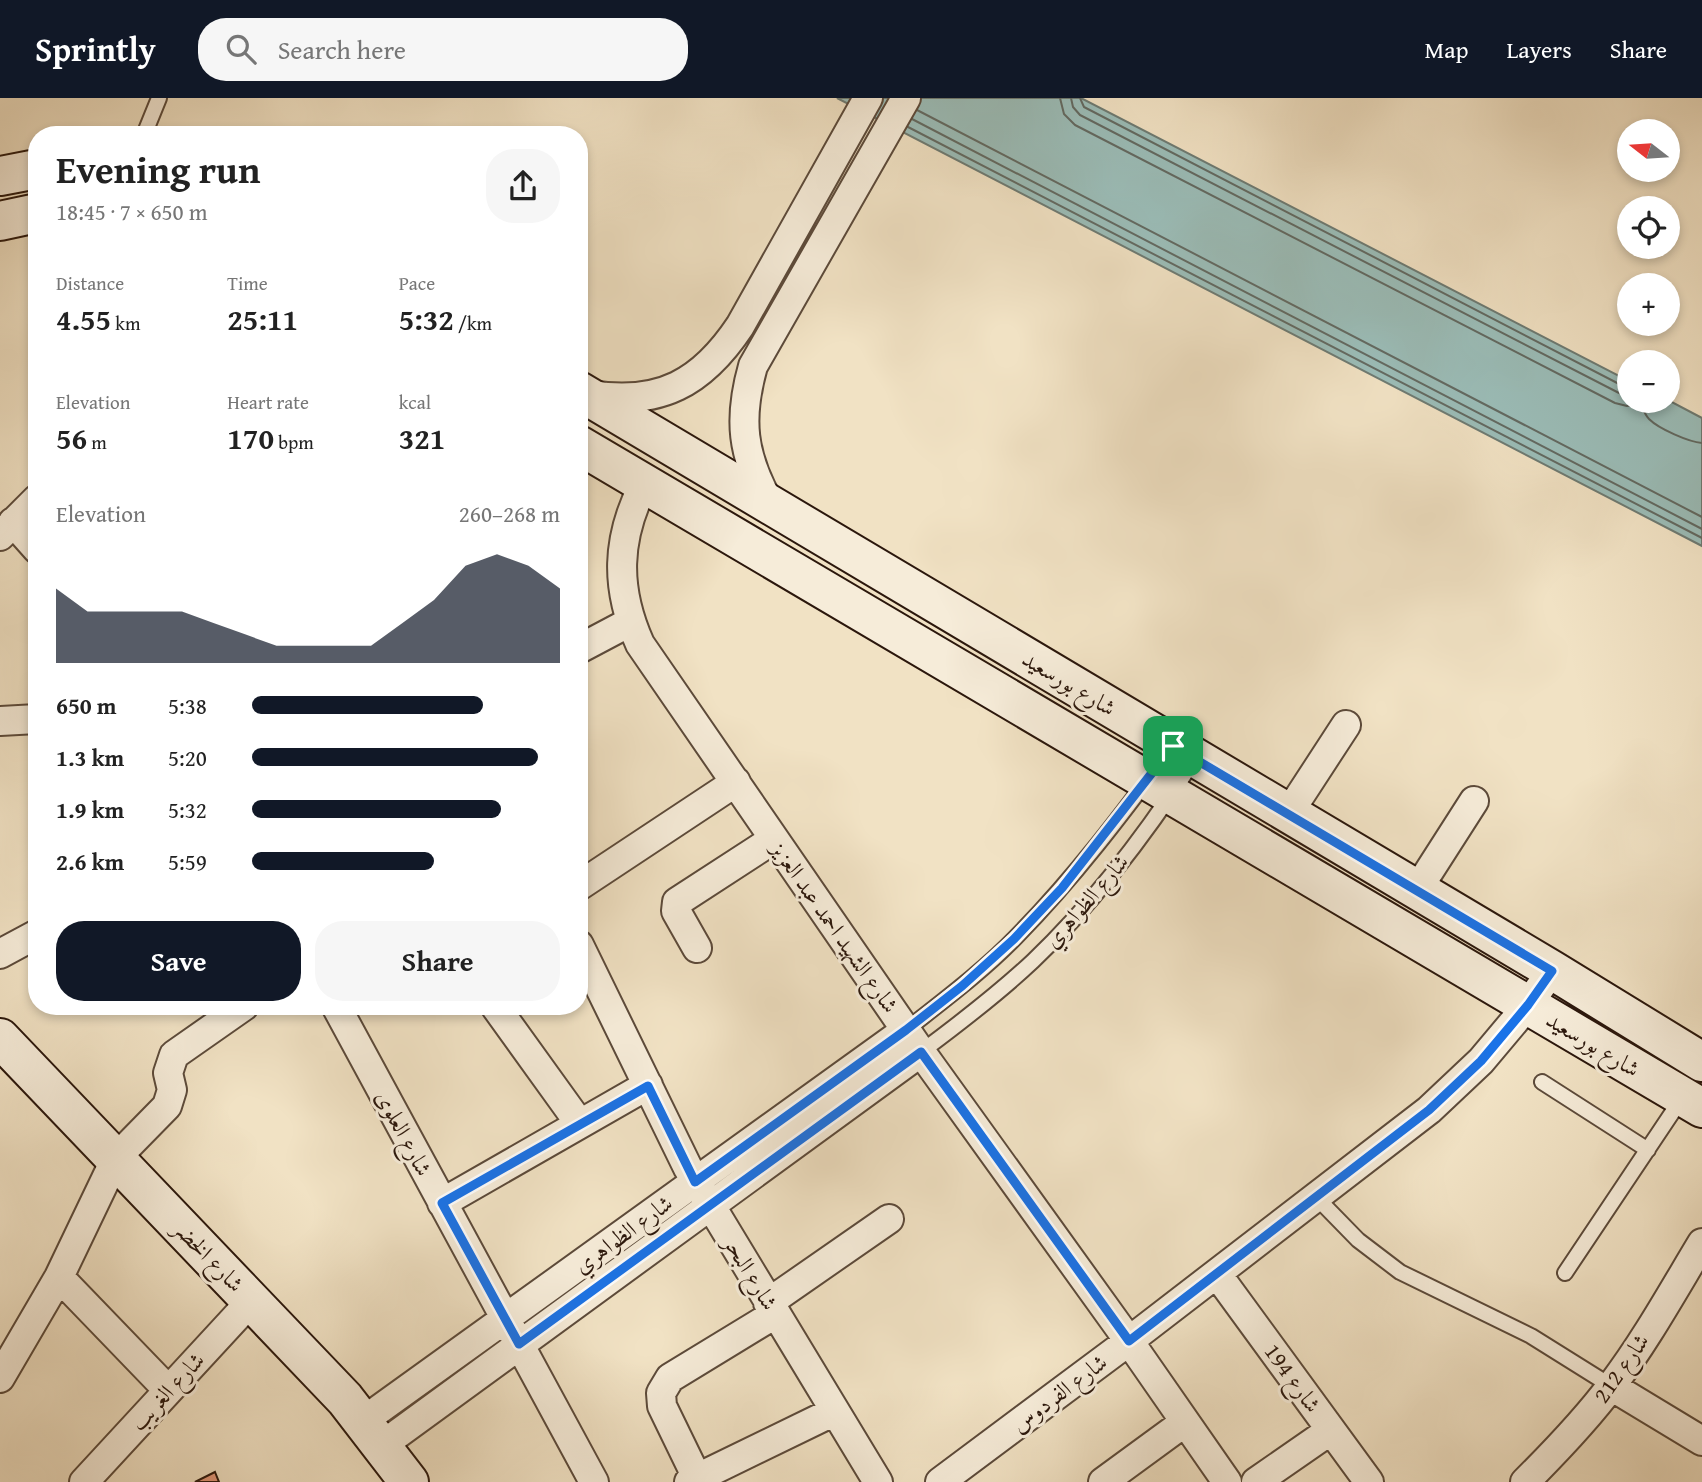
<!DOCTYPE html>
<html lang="en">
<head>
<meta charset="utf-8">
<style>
  :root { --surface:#fff; --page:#f6f6f6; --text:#222; --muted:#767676; --accent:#111827 }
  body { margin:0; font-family:"Gentium Book Plus",Amiri,serif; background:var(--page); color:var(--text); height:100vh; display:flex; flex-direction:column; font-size:26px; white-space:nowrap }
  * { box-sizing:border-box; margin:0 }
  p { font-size:23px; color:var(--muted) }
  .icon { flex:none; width:38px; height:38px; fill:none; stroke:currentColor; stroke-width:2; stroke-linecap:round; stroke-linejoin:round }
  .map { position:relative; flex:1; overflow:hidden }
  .drawer { position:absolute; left:28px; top:28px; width:560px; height:889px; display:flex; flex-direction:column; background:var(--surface); border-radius:28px; box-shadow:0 4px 10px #0003 }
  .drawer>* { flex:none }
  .needle { width:46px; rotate:287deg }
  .fabs { position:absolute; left:1617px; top:21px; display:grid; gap:14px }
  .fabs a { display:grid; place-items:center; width:63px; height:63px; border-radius:50%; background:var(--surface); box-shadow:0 4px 10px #0003; font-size:35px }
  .pin { position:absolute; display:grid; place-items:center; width:60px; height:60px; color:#fff; margin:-30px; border-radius:14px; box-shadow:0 4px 10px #0006 }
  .round { display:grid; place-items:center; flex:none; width:74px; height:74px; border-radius:28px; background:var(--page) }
  .headline { display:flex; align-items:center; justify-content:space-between; height:119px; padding:0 28px }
  h1 { font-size:38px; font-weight:700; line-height:52px }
  .stats { display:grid; grid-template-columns:repeat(3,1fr); gap:10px; height:119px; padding:7px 28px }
  .stats div { display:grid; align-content:center }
  .stats b { font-size:30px; font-weight:700 }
  .stats small { font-size:19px; font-weight:400 }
  .stats p { font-size:19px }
  .chart { height:196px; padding:14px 28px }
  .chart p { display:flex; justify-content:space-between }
  .chart svg { width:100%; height:126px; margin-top:7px; fill:var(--accent); opacity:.7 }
  .action { display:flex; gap:14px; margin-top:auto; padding:14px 28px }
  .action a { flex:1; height:80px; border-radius:28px; background:var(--accent); color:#fff; font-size:28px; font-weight:700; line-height:80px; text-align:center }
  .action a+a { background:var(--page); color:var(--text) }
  ul { padding:0 28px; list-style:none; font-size:23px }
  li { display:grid; grid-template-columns:112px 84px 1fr; align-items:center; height:52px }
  li i { height:18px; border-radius:9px; background:var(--accent) }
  header { display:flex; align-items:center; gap:42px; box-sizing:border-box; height:98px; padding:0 35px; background:var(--accent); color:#fff }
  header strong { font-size:33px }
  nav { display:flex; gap:38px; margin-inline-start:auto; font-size:24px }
  .search { width:490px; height:63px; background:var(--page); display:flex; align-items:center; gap:18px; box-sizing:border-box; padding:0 24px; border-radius:28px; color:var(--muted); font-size:26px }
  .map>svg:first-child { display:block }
  .water { fill:#9bbdb8; stroke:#6e7b73; stroke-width:2 }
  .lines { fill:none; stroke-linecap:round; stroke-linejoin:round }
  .shore { stroke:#636a62; stroke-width:2 }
  .building { fill:#e39779; stroke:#2b170c; stroke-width:2 }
  .lane-casing { stroke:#5c4a3a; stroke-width:18 }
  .street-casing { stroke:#5c4a3a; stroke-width:32 }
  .secondary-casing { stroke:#2b170c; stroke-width:42 }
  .lane { stroke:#f6ecd9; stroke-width:14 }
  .street { stroke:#f6ecd9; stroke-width:28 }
  .secondary { stroke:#f6ecd9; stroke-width:38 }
  .route-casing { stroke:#fff; stroke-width:14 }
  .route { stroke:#1a73e8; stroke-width:9 }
  .labels { text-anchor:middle; stroke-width:6; stroke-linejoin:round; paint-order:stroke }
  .street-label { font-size:23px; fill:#2b170c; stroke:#f6ecd9 }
</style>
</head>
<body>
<header>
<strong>Sprintly</strong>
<div class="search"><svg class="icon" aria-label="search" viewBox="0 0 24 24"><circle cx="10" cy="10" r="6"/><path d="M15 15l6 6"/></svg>Search here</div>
<nav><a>Map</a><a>Layers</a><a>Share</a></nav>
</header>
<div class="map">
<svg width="1702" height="1384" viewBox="0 0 1702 1384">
  <rect width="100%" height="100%" fill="#f1e2c4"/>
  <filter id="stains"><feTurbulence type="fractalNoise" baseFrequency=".00286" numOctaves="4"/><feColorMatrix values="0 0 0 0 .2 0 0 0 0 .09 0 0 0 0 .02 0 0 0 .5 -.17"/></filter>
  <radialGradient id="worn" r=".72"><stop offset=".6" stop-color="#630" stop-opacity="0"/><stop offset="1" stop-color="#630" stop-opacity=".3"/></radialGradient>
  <path class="water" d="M 837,0 L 1081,0 L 1629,283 L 1629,303 L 1668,302 L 1702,320 L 1702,448 Z"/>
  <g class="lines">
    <path class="shore" d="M 1060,0 L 1064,16 L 1075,27 L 1615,305 L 1627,308 L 1641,306 C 1643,311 1645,317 1649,321 C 1659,331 1689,344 1702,345
      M 1071,0 L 1073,9 L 1080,17 L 1619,295 L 1629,297
      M 1080,0 L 1084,9 L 1623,288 L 1629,288
      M 917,12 L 1702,419
      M 912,21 L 1702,431
      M 908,29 L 1702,440"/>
  </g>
  <path class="building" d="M 215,1374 L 219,1384 L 195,1384 Z"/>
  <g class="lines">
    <defs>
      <path id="lane" d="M 144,37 L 159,0
        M 906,932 C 944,902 983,873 1016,839 C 1074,780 1123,715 1172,649
        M 921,954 C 960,925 998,896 1033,863 C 1095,804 1148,733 1194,662
        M 1542,984 L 1648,1052
        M 1317,1100 L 1358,1142 L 1400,1174 L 1531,1238 L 1611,1288
        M 1565,1175 L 1682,1000"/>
      <path id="street" d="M 591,297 C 660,308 702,285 740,228 L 868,0
        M 644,386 C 616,441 615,490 640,546 L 921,954 L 1129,1243 L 1227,1384
        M 769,405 C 742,357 738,321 753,268 L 906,0
        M 13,424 L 37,451
        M 0,438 L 37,401
        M 579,551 L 630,524
        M 0,623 L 37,621
        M 1288,716 L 1346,627
        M 579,788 L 736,684
        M 1417,792 L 1474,703
        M 579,847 L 688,1070 L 878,1384
        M 697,850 L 676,813 L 677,804 L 774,741
        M 0,856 L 37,836
        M 336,908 L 594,1384
        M 495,908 L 580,1026
        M 442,1105 L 648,987
        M 1217,1176 L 1369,1384
        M 59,1179 L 168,1292
        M 768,1205 L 889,1121
        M 0,1280 L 59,1179 L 116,1060 L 167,1008 L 172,992 L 168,975 L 174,957 L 244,908
        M 1611,1288 L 1702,1343
        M 363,1323 L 906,932
        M 381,1348 L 921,954
        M 697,1380 L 662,1308 L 661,1295 L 670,1280 L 775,1216
        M 84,1384 L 252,1202
        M 689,1384 L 835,1313
        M 940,1384 L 1129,1243 L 1429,1012 L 1481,963 L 1528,907 L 1552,872
        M 1103,1384 L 1185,1324
        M 1256,1384 L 1331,1332
        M 1525,1384 C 1556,1353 1586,1322 1612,1287 C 1646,1242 1673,1193 1702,1145"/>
      <path id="secondary" d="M 0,78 L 37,71
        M 0,123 L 37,115
        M 579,293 L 1552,872 L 1702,964
        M 579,347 L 1702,1010
        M 0,940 L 345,1301 L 409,1384"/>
    </defs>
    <use href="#lane" class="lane-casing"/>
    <use href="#street" class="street-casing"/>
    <use href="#secondary" class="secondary-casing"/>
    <use href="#lane" class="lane"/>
    <use href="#street" class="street"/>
    <use href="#secondary" class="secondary"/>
  </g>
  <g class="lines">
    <defs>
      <path id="route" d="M 1173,648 L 1552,873 L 1528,907 L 1481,963 L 1429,1012 L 1129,1243 L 921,954 L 519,1246 L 442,1105 L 648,988 L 695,1084 L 906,932 L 962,888 L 1014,841 L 1062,790 Z"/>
    </defs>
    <use href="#route" class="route-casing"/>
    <use href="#route" class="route"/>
  </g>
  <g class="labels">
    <g class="street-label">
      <text transform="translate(1069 585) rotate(31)" y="8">شارع بورسعيد</text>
      <text transform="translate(1086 803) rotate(-49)" y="8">شارع الظواهري</text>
      <text transform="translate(835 829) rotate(55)" y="8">شارع الشهيد احمد عبد العزيز</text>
      <text transform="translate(1593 946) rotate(31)" y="8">شارع بورسعيد</text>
      <text transform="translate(404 1035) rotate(62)" y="8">شارع العلوى</text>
      <text transform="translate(623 1136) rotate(-36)" y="8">شارع الظواهري</text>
      <text transform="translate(209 1158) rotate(46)" y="8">شارع الخضر</text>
      <text transform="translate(751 1175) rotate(59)" y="8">شارع البحر</text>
      <text transform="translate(1621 1270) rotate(-55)" y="8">شارع 212</text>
      <text transform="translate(1293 1280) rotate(54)" y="8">شارع 194</text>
      <text transform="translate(167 1293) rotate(-47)" y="8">شارع الغريب</text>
      <text transform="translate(1059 1295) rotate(-37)" y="8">شارع الفردوس</text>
    </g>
  </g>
  <rect width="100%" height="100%" filter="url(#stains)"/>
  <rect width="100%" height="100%" fill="url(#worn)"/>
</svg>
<div class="fabs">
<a><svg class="needle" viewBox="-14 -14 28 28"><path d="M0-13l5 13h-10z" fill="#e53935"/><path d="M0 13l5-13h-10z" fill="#767676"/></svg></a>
<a><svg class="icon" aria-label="locate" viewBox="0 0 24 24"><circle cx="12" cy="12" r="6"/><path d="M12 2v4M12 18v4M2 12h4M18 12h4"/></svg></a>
<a>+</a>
<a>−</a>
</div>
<div class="pin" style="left:1173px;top:648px;background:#1e9e55"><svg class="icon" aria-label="arrive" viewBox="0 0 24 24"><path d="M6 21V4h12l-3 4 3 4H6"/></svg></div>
<section class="drawer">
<div class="headline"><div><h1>Evening run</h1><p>18:45 · 7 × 650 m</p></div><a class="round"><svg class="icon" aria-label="share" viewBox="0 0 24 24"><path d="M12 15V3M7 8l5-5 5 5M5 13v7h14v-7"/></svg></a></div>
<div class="stats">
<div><p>Distance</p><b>4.55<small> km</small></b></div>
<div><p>Time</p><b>25:11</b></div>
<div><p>Pace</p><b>5:32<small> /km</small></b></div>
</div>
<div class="stats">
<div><p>Elevation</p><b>56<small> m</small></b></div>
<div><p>Heart rate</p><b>170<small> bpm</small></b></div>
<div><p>kcal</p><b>321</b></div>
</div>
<div class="chart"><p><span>Elevation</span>260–268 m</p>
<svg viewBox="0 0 160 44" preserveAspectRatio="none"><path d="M0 44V18L10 26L20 26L30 26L40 26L50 30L60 34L70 38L80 38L90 38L100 38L110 30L120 22L130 10L140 6L150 10L160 18V44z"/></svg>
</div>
<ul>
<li><b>650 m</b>5:38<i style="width:75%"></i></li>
<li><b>1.3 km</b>5:20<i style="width:93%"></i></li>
<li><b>1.9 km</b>5:32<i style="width:81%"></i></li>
<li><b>2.6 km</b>5:59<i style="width:59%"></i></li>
</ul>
<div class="action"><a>Save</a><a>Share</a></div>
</section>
</div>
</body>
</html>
